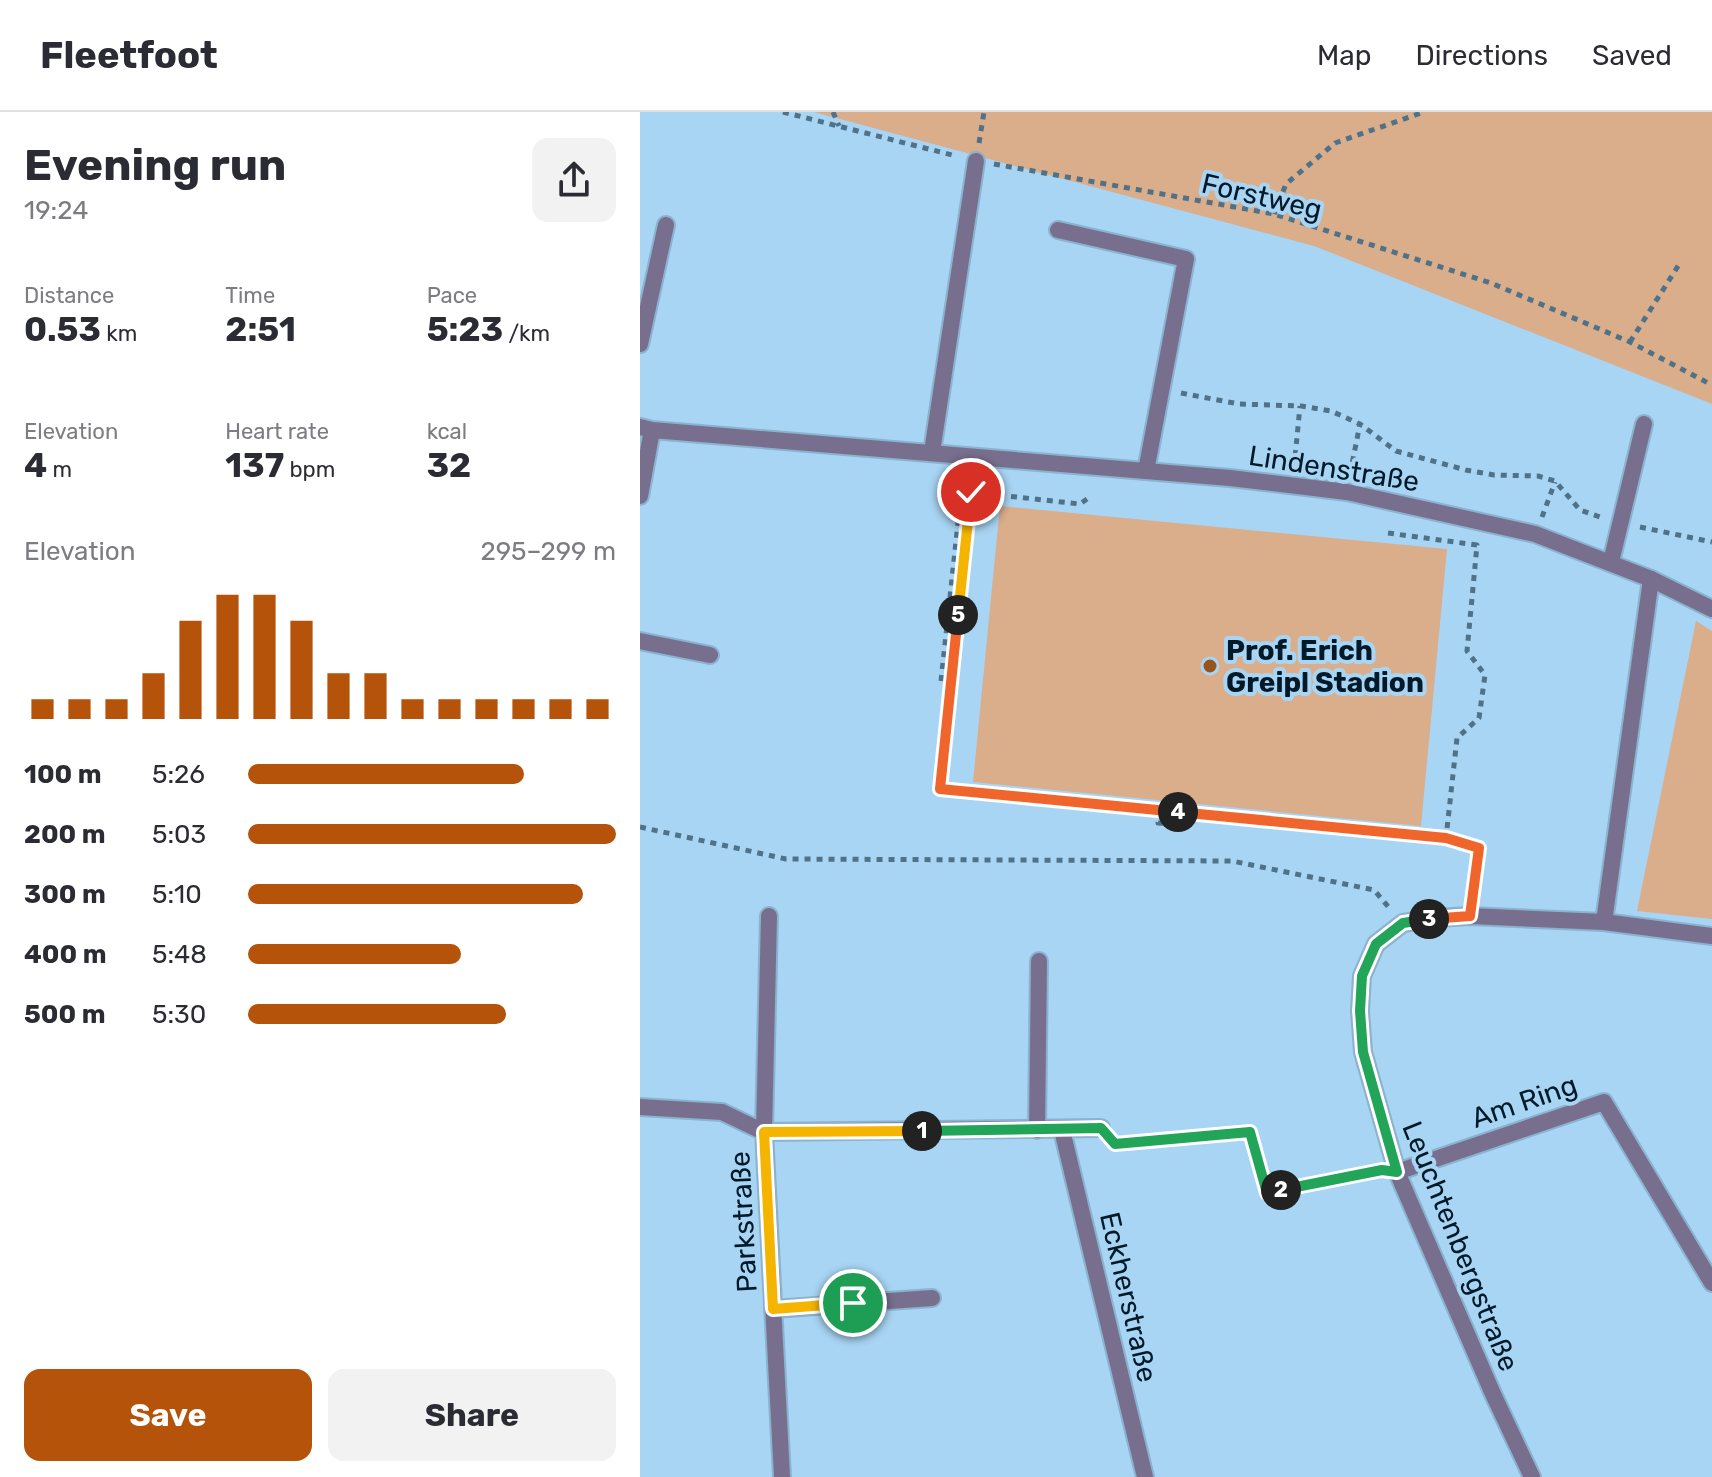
<!DOCTYPE html>
<html lang="en">
<head>
<meta charset="utf-8">
<style>
  :root { --surface:#fff; --page:#f2f2f3; --text:#2b2b33; --muted:#7c7c81; --line:#e1e1e2; --accent:#b45309 }
  body { margin:0; font-family:Rubik,sans-serif; background:var(--page); color:var(--text); height:100vh; display:flex; flex-direction:column; font-size:30px; white-space:nowrap }
  * { box-sizing:border-box; margin:0 }
  p { font-size:26px; color:var(--muted) }
  .icon { flex:none; width:44px; height:44px; fill:none; stroke:currentColor; stroke-width:2; stroke-linecap:round; stroke-linejoin:round }
  .map { position:relative; flex:1; overflow:hidden }
  .details { display:flex; flex-direction:column; background:var(--surface); width:640px }
  .details>* { flex:none }
  .pin { position:absolute; display:grid; place-items:center; width:68px; height:68px; color:#fff; margin:-34px; border:4px solid #fff; border-radius:50%; box-shadow:0 2px 8px #0007 }
  .km { position:absolute; width:40px; height:40px; margin:-20px; border-radius:50%; background:#222; color:#fff; font-size:22px; line-height:40px; text-align:center }
  .round { display:grid; place-items:center; flex:none; width:84px; height:84px; border-radius:16px; background:var(--page) }
  .summary { display:flex; align-items:center; justify-content:space-between; height:136px; padding:0 24px }
  h1 { font-size:44px; font-weight:700; line-height:60px }
  .metrics { display:grid; grid-template-columns:repeat(3,1fr); gap:12px; height:136px; padding:8px 24px }
  .metrics div { display:grid; align-content:center }
  .metrics b { font-size:34px; font-weight:700 }
  .metrics small { font-size:22px; font-weight:400 }
  .metrics p { font-size:22px }
  .chart { height:224px; padding:16px 24px }
  .chart p { display:flex; justify-content:space-between }
  .chart svg { width:100%; height:144px; margin-top:8px; stroke:var(--accent); stroke-width:6 }
  .action { display:flex; gap:16px; margin-top:auto; padding:16px 24px }
  .action a { flex:1; height:92px; border-radius:16px; background:var(--accent); color:#fff; font-size:32px; font-weight:700; line-height:92px; text-align:center }
  .action a+a { background:var(--page); color:var(--text) }
  ul { padding:0 24px; list-style:none; font-size:26px }
  li { display:grid; grid-template-columns:128px 96px 1fr; align-items:center; height:60px }
  li i { height:20px; border-radius:10px; background:var(--accent) }
  header { display:flex; align-items:center; gap:48px; box-sizing:border-box; height:112px; padding:0 40px; background:var(--surface); border-bottom:2px solid var(--line) }
  header strong { font-size:38px }
  nav { display:flex; gap:44px; margin-inline-start:auto; font-size:28px }
  main { display:flex; flex:1; min-height:0 }
  .map>svg:first-child { display:block }
  .green { fill:#daad8b }
  .lines { fill:none; stroke-linecap:round; stroke-linejoin:round }
  .service-casing { stroke:#8ab3cf; stroke-width:20 }
  .minor-casing { stroke:#8ab3cf; stroke-width:20 }
  .path { stroke:#507288; stroke-width:5; stroke-dasharray:6 6; stroke-linecap:butt }
  .service { stroke:#786f8e; stroke-width:16 }
  .minor { stroke:#786f8e; stroke-width:16 }
  .split-1-casing { stroke:#fff; stroke-width:16 }
  .split-2-casing { stroke:#fff; stroke-width:16 }
  .split-3-casing { stroke:#fff; stroke-width:16 }
  .split-4-casing { stroke:#fff; stroke-width:16 }
  .split-5-casing { stroke:#fff; stroke-width:16 }
  .split-6-casing { stroke:#fff; stroke-width:16 }
  .split-1 { stroke:#f5b400; stroke-width:10 }
  .split-2 { stroke:#22a559; stroke-width:10 }
  .split-3 { stroke:#22a559; stroke-width:10 }
  .split-4 { stroke:#f0652b; stroke-width:10 }
  .split-5 { stroke:#f0652b; stroke-width:10 }
  .split-6 { stroke:#f5b400; stroke-width:10 }
  .poi-dot { fill:#95561d; stroke:#a8d5f4; stroke-width:3 }
  .labels { text-anchor:middle; stroke-width:8; stroke-linejoin:round; paint-order:stroke }
  .street-label { font-size:28px; fill:#011928; stroke:#a8d5f4 }
  .poi-label { font-size:28px; font-weight:bold; fill:#011928; stroke:#a8d5f4; text-anchor:start }
</style>
</head>
<body>
<header>
<strong>Fleetfoot</strong>
<nav><a>Map</a><a>Directions</a><a>Saved</a></nav>
</header>
<main>
<section class="details">
<div class="summary"><div><h1>Evening run</h1><p>19:24</p></div><a class="round"><svg class="icon" aria-label="share" viewBox="0 0 24 24"><path d="M12 15V3M7 8l5-5 5 5M5 13v7h14v-7"/></svg></a></div>
<div class="metrics">
<div><p>Distance</p><b>0.53<small> km</small></b></div>
<div><p>Time</p><b>2:51</b></div>
<div><p>Pace</p><b>5:23<small> /km</small></b></div>
</div>
<div class="metrics">
<div><p>Elevation</p><b>4<small> m</small></b></div>
<div><p>Heart rate</p><b>137<small> bpm</small></b></div>
<div><p>kcal</p><b>32</b></div>
</div>
<div class="chart"><p><span>Elevation</span>295–299 m</p>
<svg viewBox="0 0 160 44" preserveAspectRatio="none"><path d="M5 44V38M15 44V38M25 44V38M35 44V30M45 44V14M55 44V6M65 44V6M75 44V14M85 44V30M95 44V30M105 44V38M115 44V38M125 44V38M135 44V38M145 44V38M155 44V38"/></svg>
</div>
<ul>
<li><b>100 m</b>5:26<i style="width:75%"></i></li>
<li><b>200 m</b>5:03<i style="width:100%"></i></li>
<li><b>300 m</b>5:10<i style="width:91%"></i></li>
<li><b>400 m</b>5:48<i style="width:58%"></i></li>
<li><b>500 m</b>5:30<i style="width:70%"></i></li>
</ul>
<div class="action"><a>Save</a><a>Share</a></div>
</section>
<div class="map">
<svg width="1072" height="1365" viewBox="0 0 1072 1365">
  <rect width="100%" height="100%" fill="#a8d5f4"/>
  <path class="green" d="M 174,0 L 1072,0 L 1072,292 L 674,134 Z
    M 360,394 L 807,437 L 781,714 L 333,670 Z
    M 1056,509 L 1072,519 L 1072,807 L 997,799 Z"/>
  <g class="lines">
    <defs>
      <path id="service" d="M 418,118 L 546,147 L 506,359
        M 292,340 L 336,49
        M 971,450 L 1004,312
        M 964,810 L 1011,467
        M 397,1018 L 399,849
        M 124,1020 L 129,804
        M 133,1197 L 292,1186"/>
      <path id="minor" d="M 0,232 L 26,113
        M 0,315 L 12,318 L 590,366 L 707,380 L 895,422 L 1011,467 L 1072,497
        M 0,384 L 12,318
        M 0,529 L 70,543
        M 0,995 L 82,1000 L 124,1020 L 461,1016
        M 422,1018 L 505,1365
        M 124,1020 L 142,1365
        M 757,1060 L 964,990 L 1072,1171
        M 892,1365 L 853,1282 L 757,1060 L 723,940 L 720,899 L 722,864 L 736,832 L 763,811 L 796,806 L 830,804 L 964,810 L 1072,824"/>
    </defs>
    <use href="#service" class="service-casing"/>
    <use href="#minor" class="minor-casing"/>
    <path class="path" d="M 143,0 L 316,44
      M 193,0 L 199,14
      M 339,31 L 344,0
      M 354,52 L 634,102 L 851,171 L 990,230 L 1072,273
      M 634,102 L 646,72 L 695,31 L 784,0
      M 990,230 L 1040,151
      M 541,281 L 599,292 L 661,294 L 691,299 L 720,312 L 756,339 L 826,358 L 854,363 L 898,364 L 915,369 L 940,398 L 963,406
      M 654,356 L 660,294
      M 710,362 L 720,312
      M 447,387 L 440,392 L 331,380 L 300,677 L 806,726 L 839,736 L 833,784
      M 902,405 L 915,370
      M 1000,415 L 1072,430
      M 748,421 L 837,433 L 827,539 L 845,563 L 839,606 L 817,626 L 806,726
      M 301,569 L 323,364
      M 519,698 L 518,711 L 536,712
      M 0,715 L 146,747 L 592,749 L 734,778 L 751,798
      M 475,1032 L 610,1020 L 627,1081 L 735,1059"/>
    <use href="#service" class="service"/>
    <use href="#minor" class="minor"/>
  </g>
  <g class="lines">
    <defs>
      <path id="split-1" d="M 213,1191 L 133,1197 L 124,1020 L 282,1019"/>
      <path id="split-2" d="M 282,1019 L 461,1016 L 475,1032 L 610,1020 L 627,1081 L 641,1078"/>
      <path id="split-3" d="M 641,1078 L 742,1058 L 757,1060 L 723,940 L 720,899 L 722,864 L 736,832 L 763,811 L 789,807"/>
      <path id="split-4" d="M 538,700 L 806,726 L 839,736 L 830,804 L 789,807"/>
      <path id="split-5" d="M 318,503 L 300,677 L 538,700"/>
      <path id="split-6" d="M 318,503 L 331,380"/>
    </defs>
    <use href="#split-1" class="split-1-casing"/>
    <use href="#split-2" class="split-2-casing"/>
    <use href="#split-3" class="split-3-casing"/>
    <use href="#split-4" class="split-4-casing"/>
    <use href="#split-5" class="split-5-casing"/>
    <use href="#split-6" class="split-6-casing"/>
    <use href="#split-1" class="split-1"/>
    <use href="#split-2" class="split-2"/>
    <use href="#split-3" class="split-3"/>
    <use href="#split-4" class="split-4"/>
    <use href="#split-5" class="split-5"/>
    <use href="#split-6" class="split-6"/>
  </g>
  <circle class="poi-dot" cx="570" cy="554" r="8"/>
  <g class="labels">
    <g class="street-label">
      <text transform="translate(622 84) rotate(13)" y="10">Forstweg</text>
      <text transform="translate(694 356) rotate(9)" y="10">Lindenstraße</text>
      <text transform="translate(884 989) rotate(-19)" y="10">Am Ring</text>
      <text transform="translate(103 1110) rotate(-93)" y="10">Parkstraße</text>
      <text transform="translate(821 1134) rotate(68)" y="10">Leuchtenbergstraße</text>
      <text transform="translate(489 1185) rotate(77)" y="10">Eckherstraße</text>
    </g>
    <g class="poi-label">
      <text x="586" y="548">Prof. Erich<tspan x="586" dy="32">Greipl Stadion</tspan></text>
    </g>
  </g>
</svg>
<div class="pin" style="left:213px;top:1191px;background:#1e9e55"><svg class="icon" aria-label="arrive" viewBox="0 0 24 24"><path d="M6 21V4h12l-3 4 3 4H6"/></svg></div>
<div class="pin" style="left:331px;top:380px;background:#d93025"><svg class="icon" aria-label="check" viewBox="0 0 24 24"><path d="M5 12l5 5 9-10"/></svg></div>
<b class="km" style="left:282px;top:1019px">1</b>
<b class="km" style="left:641px;top:1078px">2</b>
<b class="km" style="left:789px;top:807px">3</b>
<b class="km" style="left:538px;top:700px">4</b>
<b class="km" style="left:318px;top:503px">5</b>
</div>
</main>
</body>
</html>
